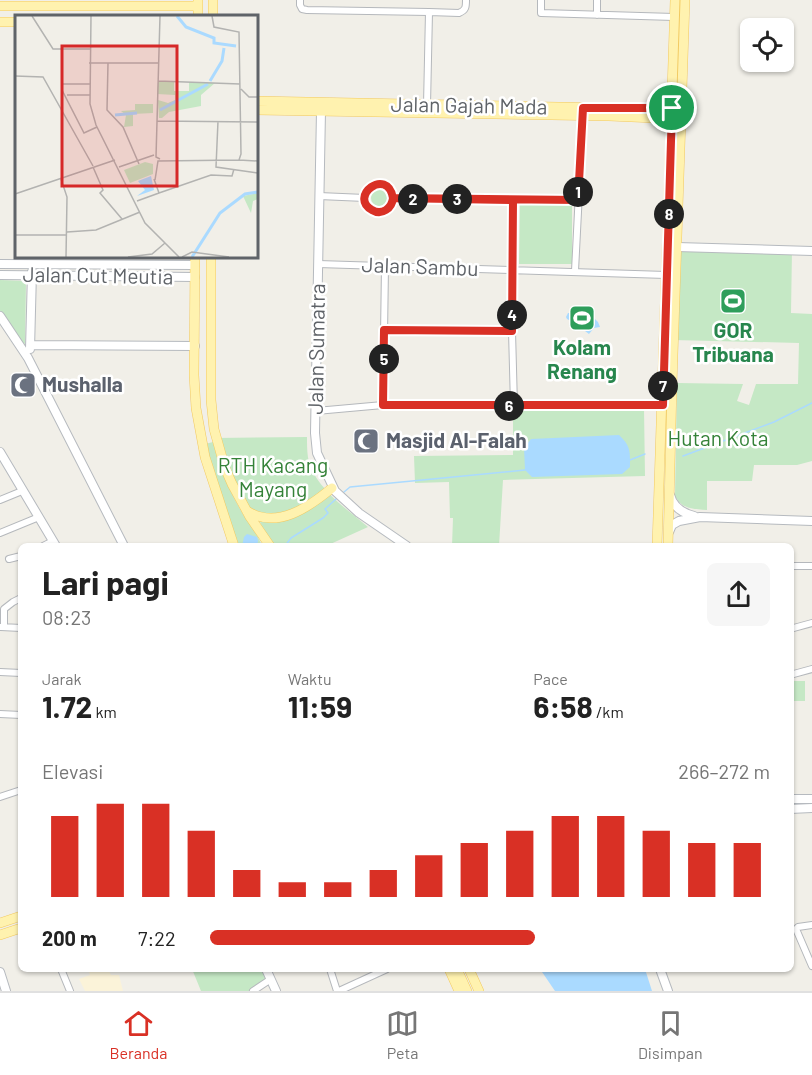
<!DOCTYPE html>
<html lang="id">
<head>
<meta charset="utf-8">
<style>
  :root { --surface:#fff; --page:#f6f6f6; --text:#222; --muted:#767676; --line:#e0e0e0; --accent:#d93025 }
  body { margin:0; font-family:Barlow,sans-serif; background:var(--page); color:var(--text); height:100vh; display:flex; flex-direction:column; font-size:22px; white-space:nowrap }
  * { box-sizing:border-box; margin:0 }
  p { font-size:20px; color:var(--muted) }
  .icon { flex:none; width:33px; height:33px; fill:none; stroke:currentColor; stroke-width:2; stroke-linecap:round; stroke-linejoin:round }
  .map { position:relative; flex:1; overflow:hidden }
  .panel { position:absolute; left:18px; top:543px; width:776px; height:429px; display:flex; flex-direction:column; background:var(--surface); border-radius:9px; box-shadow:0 2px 4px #0004 }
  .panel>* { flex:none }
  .controls { position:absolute; left:740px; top:18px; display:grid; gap:12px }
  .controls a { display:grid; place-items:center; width:54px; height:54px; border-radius:9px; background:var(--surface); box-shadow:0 2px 4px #0004; font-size:30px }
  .pin { position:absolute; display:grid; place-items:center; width:51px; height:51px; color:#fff; margin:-26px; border:3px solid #fff; border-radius:50%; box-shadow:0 2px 6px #0007 }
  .km { position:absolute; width:30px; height:30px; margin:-15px; border-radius:50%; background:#222; color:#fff; font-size:16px; line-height:30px; text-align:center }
  .round { display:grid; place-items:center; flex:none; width:63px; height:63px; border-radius:9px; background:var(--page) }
  .head { display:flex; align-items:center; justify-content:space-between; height:102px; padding:0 24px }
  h1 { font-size:33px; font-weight:700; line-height:45px }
  .metrics { display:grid; grid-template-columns:repeat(3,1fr); gap:9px; height:102px; padding:6px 24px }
  .metrics div { display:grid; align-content:center }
  .metrics b { font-size:30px; font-weight:700 }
  .metrics small { font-size:16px; font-weight:400 }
  .metrics p { font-size:16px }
  .chart { height:168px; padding:12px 24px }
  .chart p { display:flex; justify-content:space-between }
  .chart svg { width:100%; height:108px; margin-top:6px; stroke:var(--accent); stroke-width:6 }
  ul { padding:0 24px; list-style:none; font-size:20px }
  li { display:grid; grid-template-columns:96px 72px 1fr; align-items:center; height:45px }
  li i { height:15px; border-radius:8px; background:var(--accent) }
  .tab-bar { display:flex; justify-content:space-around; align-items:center; height:84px; border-top:2px solid var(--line); background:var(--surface); font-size:16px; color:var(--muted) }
  .tab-bar a { display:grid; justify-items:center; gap:3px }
  .tab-bar .on { color:var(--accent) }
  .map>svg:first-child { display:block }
  .green { fill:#c5e8c5 }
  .sand { fill:#fbf3d9 }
  .water { fill:#aadaff }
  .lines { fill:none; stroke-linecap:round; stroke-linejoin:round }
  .stream { stroke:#aadaff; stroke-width:1.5 }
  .street-casing { stroke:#b5b8bc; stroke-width:8 }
  .secondary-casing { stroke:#b6babf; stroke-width:10 }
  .primary-casing { stroke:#f2c960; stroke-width:10 }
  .street { stroke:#fff; stroke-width:6 }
  .secondary { stroke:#fff; stroke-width:8 }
  .primary { stroke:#fff2af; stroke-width:9 }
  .route-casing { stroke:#fff; stroke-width:12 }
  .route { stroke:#d93025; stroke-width:8 }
  .labels { text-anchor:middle; stroke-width:5; stroke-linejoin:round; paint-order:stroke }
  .street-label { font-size:21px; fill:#5f6368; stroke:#fff }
  .leisure-label { font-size:21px; font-weight:bold; fill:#27864d; stroke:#fff }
  .worship-label { font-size:21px; font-weight:bold; fill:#5b616d; stroke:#fff; text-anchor:start }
  .park-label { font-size:21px; fill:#348238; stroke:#fff }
  .inset-river { fill:none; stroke:#aadaff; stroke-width:3 }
  .inset-road { fill:none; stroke:#b3b3b1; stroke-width:1.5 }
  .view { fill:#d62828; fill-opacity:0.15; stroke:#d62828; stroke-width:3 }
  .inset-edge { fill:none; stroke:#5f6368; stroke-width:3 }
</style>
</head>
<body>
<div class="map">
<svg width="812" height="991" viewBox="0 0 812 991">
  <rect width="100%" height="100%" fill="#f1efe8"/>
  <path class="green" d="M371 198a8 8 0 1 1 16 0a8 8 0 1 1-16 0Z
    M 520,203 L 572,203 L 572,264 L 519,264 Z
    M 677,247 L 792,250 L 791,313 L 812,314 L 812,461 L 797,465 L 754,465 L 752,481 L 707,481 L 707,510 C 694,509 680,509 675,495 L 677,383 L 743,384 L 737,401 L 749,405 L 756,384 L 798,384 L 799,343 L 673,340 Z
    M 0,280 L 26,281 L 25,343 L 22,348 L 0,314 Z
    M 644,408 L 645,476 L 503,480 L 499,546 L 452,546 L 453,518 L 450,518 L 449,482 L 415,483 L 414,456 L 513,455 L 513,410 Z
    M 307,437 C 307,450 307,463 314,474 C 327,496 349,511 368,527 L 326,546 L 270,546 L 260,522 L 238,496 L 215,438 Z
    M 213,442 C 220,465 228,488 240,509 C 247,522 257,532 262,546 L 240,546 L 237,541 L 205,444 Z
    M 793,681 L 805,681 L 805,701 L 793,701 Z
    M 192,969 L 263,969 L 268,980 L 251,991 L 201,991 Z"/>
  <path class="sand" d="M 88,969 L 108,969 L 111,975 L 119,975 L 123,991 L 85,991 L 79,979 L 90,975 Z"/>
  <path class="water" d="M 585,308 L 590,308 L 592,309 L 591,315 L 598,322 L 600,327 L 594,328 L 589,334 L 585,331 L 590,325 L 589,323 L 584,320 L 579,322 L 574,327 L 570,326 L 569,324 L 571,321 L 567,319 L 566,317 L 568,313 L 572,313 L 576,318 L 582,315 Z
    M 619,435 C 631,446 630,452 630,467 L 622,474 L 532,477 L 525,470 L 524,448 L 531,439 Z
    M 247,534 L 257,537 L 258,541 L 257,546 L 242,546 L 244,537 Z
    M 540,969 L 645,969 L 652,991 L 555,991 Z"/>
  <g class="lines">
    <path class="stream" d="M 683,456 L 774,422 L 812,403
      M 630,460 L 645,454
      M 344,492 L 350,487 L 525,470
      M 285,546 L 291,538 L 323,518 L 328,513 L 325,509 L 336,499"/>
    <defs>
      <path id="street" d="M 300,0 L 300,5 L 302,9 L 307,10 L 429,12
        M 541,0 L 541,13 L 674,17
        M 597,15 L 597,0
        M 427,105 L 429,12 L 459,13 C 466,10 466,7 466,0
        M365 198a14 14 0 1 1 28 0a14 14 0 1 1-28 0Z
        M 319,196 L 365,198
        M 393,198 L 578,200
        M 514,200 L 512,331 L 514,406
        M 318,264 L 666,275
        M 575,271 L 583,113
        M 384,330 L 512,331
        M 383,405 L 385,266
        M 316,411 L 383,405 L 663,405
        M 0,500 L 22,491
        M 0,533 L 39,517
        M 43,546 L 53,541
        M 9,559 L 21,556
        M 790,566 L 812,566
        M 1,627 L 21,628
        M 4,627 L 4,609 L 13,602 L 21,598
        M 790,629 L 812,623
        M 0,672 L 21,673
        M 790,675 L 812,669
        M 0,714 L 21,715
        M 0,797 L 21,790
        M 812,925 L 798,927 L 796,929 L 812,966
        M 61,969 L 70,991
        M 330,969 L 337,991
        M 253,991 L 271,979
        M 339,991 L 387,969"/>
      <path id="secondary" d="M 321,111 L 315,433 L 317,453 L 335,491 L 359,513 L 407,546
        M 677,247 L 812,251
        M 0,264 L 195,265
        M 0,275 L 195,277
        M 0,316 L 28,358 L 124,546
        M 32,345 L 195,346
        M 30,349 L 32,272
        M 0,452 L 56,546
        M 670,495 C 673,507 682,513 694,516
        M 669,532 L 672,525 L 679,521 L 700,517 L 812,521
        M 790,799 L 812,799
        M 790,809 L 812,808
        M 266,969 L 276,991
        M 660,969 L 668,991
        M 0,972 L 6,991"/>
      <path id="primary" d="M 0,6 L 198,6
        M 198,16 L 198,0
        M 213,16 L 213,0
        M 0,22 L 16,22
        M 256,101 L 609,108 L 632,107 L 677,108
        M 256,110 L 609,116 L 677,119
        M 195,256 L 194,375 L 196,408 L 205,457 L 234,546
        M 211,256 L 211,400 L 214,429 L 225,468 L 232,484 L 250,517 L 270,546
        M 247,511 C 277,530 309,507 332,488
        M 657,546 L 675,0
        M 668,546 L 672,385 L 685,0
        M 0,923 L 21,916
        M 0,935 L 21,928
        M 449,969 L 459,991
        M 457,969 L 467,991
        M 469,969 L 479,991"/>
    </defs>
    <use href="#street" class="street-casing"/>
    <use href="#secondary" class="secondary-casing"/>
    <use href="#primary" class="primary-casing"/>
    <use href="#street" class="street"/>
    <use href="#secondary" class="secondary"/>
    <use href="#primary" class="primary"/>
  </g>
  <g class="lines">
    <defs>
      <path id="route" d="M 672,108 L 583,108 L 578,200 L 393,198 C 387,166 348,197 372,210 C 382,216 392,208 393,198 L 513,200 L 512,331 L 384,330 L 383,405 L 663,405 L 672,108"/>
    </defs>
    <use href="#route" class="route-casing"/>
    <use href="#route" class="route"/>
  </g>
  <defs>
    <symbol id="stadium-square" viewBox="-11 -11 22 22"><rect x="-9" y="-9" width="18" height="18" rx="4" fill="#2e9e5b" stroke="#fff"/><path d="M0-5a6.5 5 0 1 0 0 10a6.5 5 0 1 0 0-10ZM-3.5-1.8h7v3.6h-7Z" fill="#fff"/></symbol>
    <symbol id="mosque-square" viewBox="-11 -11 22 22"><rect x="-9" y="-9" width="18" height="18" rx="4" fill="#6b7280" stroke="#fff"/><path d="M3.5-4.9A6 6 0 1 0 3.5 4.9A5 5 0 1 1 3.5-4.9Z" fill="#fff"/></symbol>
  </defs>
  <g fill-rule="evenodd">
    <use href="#stadium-square" x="718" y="286" width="30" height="30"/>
    <use href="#stadium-square" x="567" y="303" width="30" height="30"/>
    <use href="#mosque-square" x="8" y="370" width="30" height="30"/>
    <use href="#mosque-square" x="351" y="426" width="30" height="30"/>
  </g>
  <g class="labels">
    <g class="street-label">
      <text transform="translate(469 106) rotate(1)" y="7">Jalan Gajah Mada</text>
      <text transform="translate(420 267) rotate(2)" y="7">Jalan Sambu</text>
      <text transform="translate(98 276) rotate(1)" y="7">Jalan Cut Meutia</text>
      <text transform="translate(317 349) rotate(-89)" y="7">Jalan Sumatra</text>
    </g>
    <g class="leisure-label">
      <text x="733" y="338">GOR<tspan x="733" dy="24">Tribuana</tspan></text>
      <text x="582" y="355">Kolam<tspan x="582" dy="24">Renang</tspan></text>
    </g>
    <g class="worship-label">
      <text x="42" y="392">Mushalla</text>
      <text x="386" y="448">Masjid Al-Falah</text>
    </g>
    <g class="park-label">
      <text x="718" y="446">Hutan Kota</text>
      <text x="273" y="473">RTH Kacang<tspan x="273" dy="24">Mayang</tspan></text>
    </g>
  </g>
  <g transform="translate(15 15)">
    <rect width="243" height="243" fill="#f1efe8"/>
    <path d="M 143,66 L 159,67 L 159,76 L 174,76 L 174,67 L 200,68 L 186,80 L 186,91 L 154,97 L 147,103 L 144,103 L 143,85 L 153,88 L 160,85 L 160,80 L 142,79 ZM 120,89 L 138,89 L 138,98 L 118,99 L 118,111 L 109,112 L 111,100 L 106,96 L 120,95 ZM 130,147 L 138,149 L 138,159 L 115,168 L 109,155 ZM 243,178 L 243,184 L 238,186 L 236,198 L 228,181 Z" fill="#c5e8c5"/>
    <path d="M 136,161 L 139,175 L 122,181 L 130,175 L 123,166 Z" fill="#aadaff"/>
    <path class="inset-river" d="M 162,1 L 171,12 L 199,23 L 199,28 L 221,31M 195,66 L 207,46 L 209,33M 145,95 L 193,69M 100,100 L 122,98M 177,242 L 205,198 L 230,179 L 243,177"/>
    <path class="inset-road" d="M 17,1 L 38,34 L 75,34M 76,1 L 75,89 L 81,110 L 130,208 L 164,242M 47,33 L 47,75 L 69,118 L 82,112M 74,48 L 144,48M 93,48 L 92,95 L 108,112 L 124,149M 0,61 L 28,62 L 78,151M 143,66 L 225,69M 47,69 L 75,69M 226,74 L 234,82 L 243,82M 52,80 L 75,80M 142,106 L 243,107M 203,106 L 201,152 L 243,158M 145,144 L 141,142 L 145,1M 224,145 L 243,146M 78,152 L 88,175 L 85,178 L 107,204M 104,152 L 139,140M 46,164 L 52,182 L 51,242M 140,165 L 143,146 L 224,145 L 226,139 L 224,17 L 199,12 L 197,1M 144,178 L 196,160 L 217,161 L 219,154M 0,179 L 100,145M 122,186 L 144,178 L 139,164M 52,217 L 81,215 L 125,197M 0,220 L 51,220M 113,242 L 137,239 L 150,228M 167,242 L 177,237 L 214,242"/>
    <path class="view" d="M 47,31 L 162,31 L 162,171 L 47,171 Z"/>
    <rect width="243" height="243" class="inset-edge"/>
  </g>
</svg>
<div class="controls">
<a><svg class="icon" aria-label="locate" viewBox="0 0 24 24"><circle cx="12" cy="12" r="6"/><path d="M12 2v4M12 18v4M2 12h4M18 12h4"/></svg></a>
</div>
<div class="pin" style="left:672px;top:108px;background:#1e9e55"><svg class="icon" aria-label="arrive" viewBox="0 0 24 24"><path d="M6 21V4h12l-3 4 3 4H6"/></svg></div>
<b class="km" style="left:578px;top:192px">1</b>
<b class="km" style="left:413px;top:199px">2</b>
<b class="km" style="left:457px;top:199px">3</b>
<b class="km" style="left:512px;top:315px">4</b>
<b class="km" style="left:384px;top:359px">5</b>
<b class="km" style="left:509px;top:406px">6</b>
<b class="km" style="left:663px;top:386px">7</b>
<b class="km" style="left:669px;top:214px">8</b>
<section class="panel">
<div class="head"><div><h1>Lari pagi</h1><p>08:23</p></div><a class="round"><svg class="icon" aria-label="share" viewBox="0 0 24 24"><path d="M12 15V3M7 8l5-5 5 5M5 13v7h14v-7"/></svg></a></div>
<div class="metrics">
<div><p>Jarak</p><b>1.72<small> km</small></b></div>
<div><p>Waktu</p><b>11:59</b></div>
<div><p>Pace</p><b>6:58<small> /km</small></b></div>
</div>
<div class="chart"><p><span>Elevasi</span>266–272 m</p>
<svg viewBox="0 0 160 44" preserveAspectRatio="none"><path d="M5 44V11M15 44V6M25 44V6M35 44V17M45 44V33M55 44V38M65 44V38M75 44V33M85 44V27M95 44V22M105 44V17M115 44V11M125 44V11M135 44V17M145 44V22M155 44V22"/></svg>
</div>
<ul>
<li><b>200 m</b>7:22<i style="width:58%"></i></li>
</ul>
</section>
</div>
<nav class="tab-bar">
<a class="on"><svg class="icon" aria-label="home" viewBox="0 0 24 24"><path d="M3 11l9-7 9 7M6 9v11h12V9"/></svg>Beranda</a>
<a><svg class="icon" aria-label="map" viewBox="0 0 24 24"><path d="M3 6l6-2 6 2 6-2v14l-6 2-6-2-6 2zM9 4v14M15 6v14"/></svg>Peta</a>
<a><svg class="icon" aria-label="saved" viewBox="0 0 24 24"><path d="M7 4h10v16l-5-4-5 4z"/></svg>Disimpan</a>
</nav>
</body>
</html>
